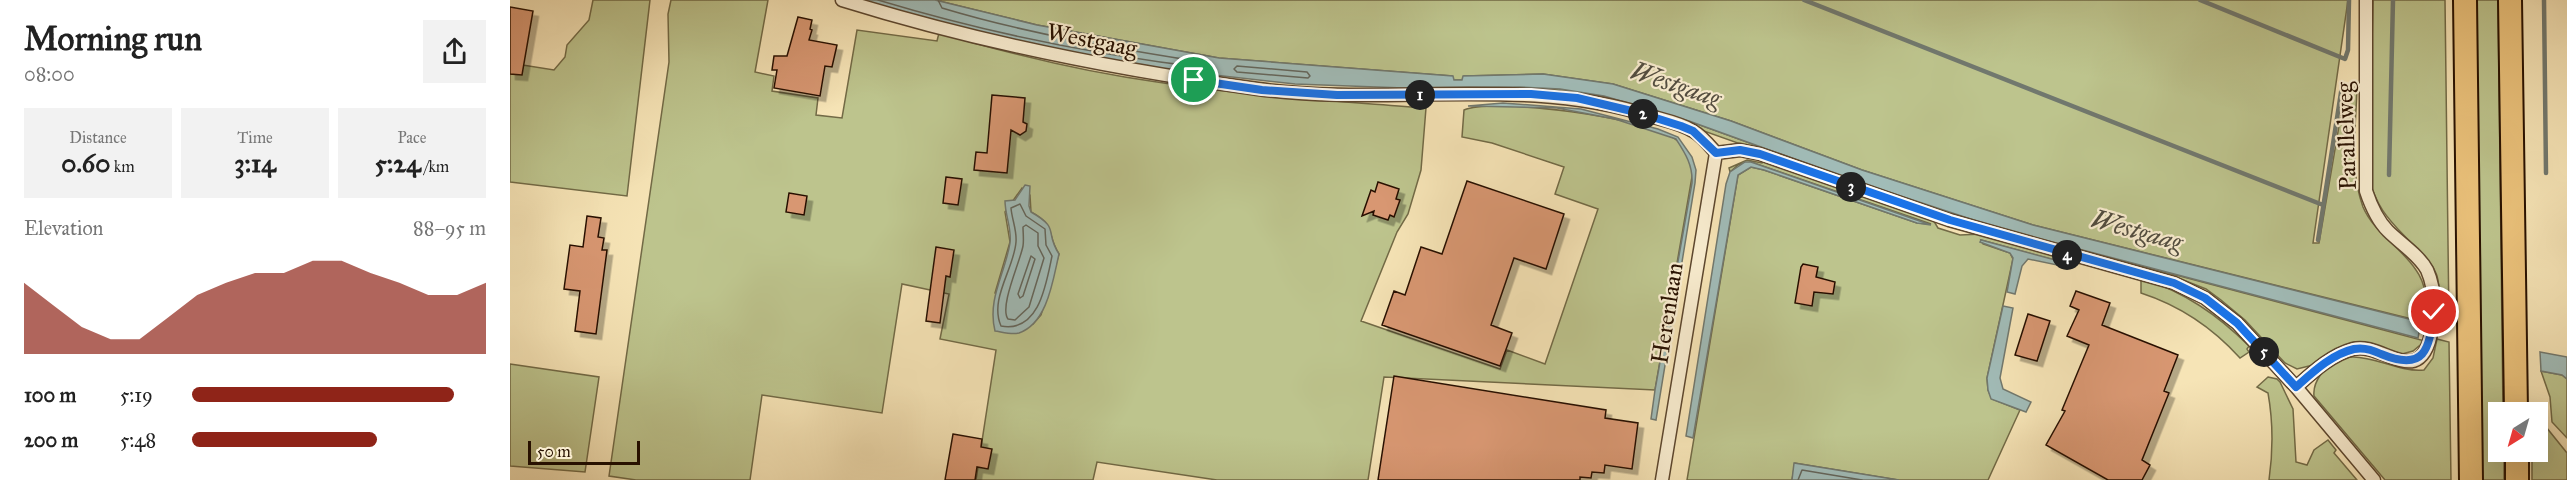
<!DOCTYPE html>
<html lang="en">
<head>
<meta charset="utf-8">
<style>
  :root { --surface:#fff; --page:#f2f2f2; --text:#222; --muted:#767676; --accent:#8f2418 }
  body { margin:0; font-family:"IM FELL Great Primer",serif; background:var(--page); color:var(--text); height:100vh; display:flex; flex-direction:column; font-size:22px; white-space:nowrap }
  * { box-sizing:border-box; margin:0 }
  p { font-size:20px; color:var(--muted) }
  .icon { flex:none; width:33px; height:33px; fill:none; stroke:currentColor; stroke-width:2; stroke-linecap:round; stroke-linejoin:round }
  .map { position:relative; flex:1; overflow:hidden }
  .drawer { display:flex; flex-direction:column; background:var(--surface); width:510px }
  .drawer>* { flex:none }
  .needle { width:39px; rotate:217deg }
  .fabs { position:absolute; left:1978px; top:402px; display:grid; gap:12px }
  .fabs a { display:grid; place-items:center; width:60px; height:60px; border-radius:0px; background:var(--surface); box-shadow:0 6px 24px #0002; font-size:30px }
  .scale { position:absolute; left:18px; bottom:15px; width:112px; box-sizing:border-box; padding-left:6px; border:3px solid #281100; border-top:0; font-size:16px; line-height:21px; white-space:nowrap; color:#281100; -webkit-text-stroke:4px #f9edd0; paint-order:stroke }
  .pin { position:absolute; display:grid; place-items:center; width:51px; height:51px; color:#fff; margin:-26px; border:3px solid #fff; border-radius:50%; box-shadow:0 2px 6px #0007 }
  .km { position:absolute; width:30px; height:30px; margin:-15px; border-radius:50%; background:#222; color:#fff; font-size:16px; line-height:30px; text-align:center }
  .round { display:grid; place-items:center; flex:none; width:63px; height:63px; border-radius:0px; background:var(--page) }
  .overview { display:flex; align-items:center; justify-content:space-between; height:102px; padding:0 24px }
  h1 { font-size:33px; font-weight:700; line-height:45px }
  .figures { display:grid; grid-template-columns:repeat(3,1fr); gap:9px; height:102px; padding:6px 24px }
  .figures div { display:grid; align-content:center; border-radius:0px; background:var(--page); text-align:center }
  .figures b { font-size:26px; font-weight:700 }
  .figures small { font-size:16px; font-weight:400 }
  .figures p { font-size:16px }
  .chart { height:168px; padding:12px 24px }
  .chart p { display:flex; justify-content:space-between }
  .chart svg { width:100%; height:108px; margin-top:6px; fill:var(--accent); opacity:.7 }
  ul { padding:0 24px; list-style:none; font-size:20px }
  li { display:grid; grid-template-columns:96px 72px 1fr; align-items:center; height:45px }
  li i { height:15px; border-radius:8px; background:var(--accent) }
  main { display:flex; flex:1; min-height:0 }
  .map>svg:first-child { display:block }
  .green { fill:#bdc48d; stroke:#726a46; stroke-width:1.5; fill-rule:evenodd }
  .water { fill:#a1bcb8; stroke:#71786e; stroke-width:1.5 }
  .lines { fill:none; stroke-linecap:round; stroke-linejoin:round }
  .shore { stroke:#64665c; stroke-width:1.5 }
  .stream { stroke:#71786e; stroke-width:4.5 }
  .building { fill:#d89772; stroke:#281100; stroke-width:1.5; filter:url(#shadow) }
  .street-casing { stroke:#5c462e; stroke-width:15 }
  .highway-casing { stroke:#281100; stroke-width:26 }
  .street { stroke:#f9edd0; stroke-width:12 }
  .highway { stroke:#ebc27b; stroke-width:22 }
  .route-casing { stroke:#fff; stroke-width:12 }
  .route { stroke:#1a73e8; stroke-width:8 }
  .labels { text-anchor:middle; stroke-width:4.5; stroke-linejoin:round; paint-order:stroke }
  .street-label { font-size:24px; fill:#281100; stroke:#f9edd0 }
  .water-label { font-size:26px; font-style:italic; fill:#524d40; stroke:#f9edd0 }
</style>
</head>
<body>
<main>
<section class="drawer">
<div class="overview"><div><h1>Morning run</h1><p>08:00</p></div><a class="round"><svg class="icon" aria-label="share" viewBox="0 0 24 24"><path d="M12 15V3M7 8l5-5 5 5M5 13v7h14v-7"/></svg></a></div>
<div class="figures">
<div><p>Distance</p><b>0.60<small> km</small></b></div>
<div><p>Time</p><b>3:14</b></div>
<div><p>Pace</p><b>5:24<small> /km</small></b></div>
</div>
<div class="chart"><p><span>Elevation</span>88–95 m</p>
<svg viewBox="0 0 160 44" preserveAspectRatio="none"><path d="M0 44V15L10 24L20 33L30 38L40 38L50 29L60 20L70 15L80 11L90 11L100 6L110 6L120 11L130 15L140 20L150 20L160 15V44z"/></svg>
</div>
<ul>
<li><b>100 m</b>5:19<i style="width:89%"></i></li>
<li><b>200 m</b>5:48<i style="width:63%"></i></li>
</ul>
</section>
<div class="map">
<svg width="2057" height="480" viewBox="0 0 2057 480">
  <defs>
    <filter id="shadow"><feDropShadow dx="5.5" dy="5.5" stdDeviation="0" flood-color="#0004"/></filter>
  </defs>
  <rect width="100%" height="100%" fill="#f6e4b6"/>
  <filter id="stains"><feTurbulence type="fractalNoise" baseFrequency=".00333" numOctaves="4"/><feColorMatrix values="0 0 0 0 .2 0 0 0 0 .09 0 0 0 0 .02 0 0 0 .5 -.17"/></filter>
  <radialGradient id="worn" r=".72"><stop offset=".6" stop-color="#630" stop-opacity="0"/><stop offset="1" stop-color="#630" stop-opacity=".3"/></radialGradient>
  <path class="green" d="M 83,0 L 140,0 L 117,196 L 0,182 L 0,63 L 44,70 L 55,57 L 57,45 L 79,20 Z
    M 161,0 L 258,0 L 245,72 L 264,76 L 262,91 L 308,98 L 306,115 L 332,118 L 347,30 L 427,41 L 429,33 C 500,54 574,72 647,82 C 736,96 827,101 916,108 L 911,170 L 898,214 L 887,232 L 851,321 L 990,369 L 997,350 L 1035,364 L 1088,209 L 1045,194 L 1054,167 L 982,143 L 952,137 L 954,110 C 985,97 1139,118 1165,139 C 1174,145 1179,161 1183,171 L 1145,390 L 874,377 L 858,480 L 707,480 L 587,462 L 583,480 L 466,480 L 486,350 L 430,339 L 439,294 L 392,284 L 372,413 L 252,395 L 240,480 L 126,480 L 99,476 L 159,62 L 158,14 ZM 512,188 L 520,195 L 521,212 C 547,226 536,234 549,254 L 531,315 L 523,324 L 485,293 L 500,242 L 495,212 Z
    M 425,0 L 1838,0 L 1803,243 L 1809,243 L 1836,85 L 1847,88 C 1846,127 1839,169 1853,207 C 1864,233 1891,247 1906,270 C 1917,285 1917,305 1918,323 L 1523,225 L 1352,170 L 1221,121 L 1103,84 L 1033,74 L 954,76 L 952,80 L 943,80 L 942,76 L 709,58 L 527,25 Z
    M 1863,0 L 1935,0 L 1939,324 L 1927,322 C 1928,307 1932,284 1925,271 C 1922,264 1915,258 1910,253 C 1887,226 1867,214 1859,177 Z
    M 1962,0 L 1988,0 L 1993,412 L 1989,412 L 1989,452 L 1994,452 L 1994,480 L 1968,480 Z
    M 1010,87 L 1050,89 L 1094,96 L 1179,121 L 1345,181 L 1485,227 L 1915,341 L 1903,351 L 1892,354 L 1855,343 L 1844,342 L 1828,348 L 1803,365 L 1787,369 L 1775,363 L 1735,320 L 1711,300 L 1696,289 L 1668,278 L 1518,240 L 1304,170 L 1132,109 L 951,88 Z
    M 1237,160 L 1252,163 L 1254,161 L 1422,218 L 1428,228 L 1450,235 L 1472,234 L 1551,257 L 1555,267 L 1547,265 L 1548,261 L 1471,240 L 1473,244 L 1500,253 L 1503,259 L 1477,378 L 1478,390 L 1482,399 L 1510,410 L 1478,480 L 1388,480 L 1285,463 L 1282,480 L 1177,480 L 1228,175 L 1241,167 L 1254,170 L 1407,223 L 1421,224 L 1241,162 L 1228,165 L 1220,172 L 1219,168 Z
    M 1631,278 C 1674,292 1707,314 1739,346 L 1737,349 L 1739,352 L 1730,358 C 1702,327 1671,306 1631,293 Z
    M 1927,339 L 1939,342 L 1941,480 L 1875,480 L 1804,396 C 1803,387 1806,381 1811,374 C 1841,336 1879,374 1914,370 L 1923,358 Z
    M 0,364 L 89,377 L 75,472 L 0,466 Z
    M 2031,371 L 2052,375 L 2057,379 L 2057,438 L 2042,422 L 2040,397 Z
    M 1758,377 L 1767,379 L 1770,382 L 1783,409 L 1786,462 L 1797,465 L 1804,450 L 1818,440 L 1826,450 L 1824,453 L 1847,480 L 1759,480 C 1763,452 1763,421 1758,393 L 1747,387 Z
    M 2028,417 L 2057,453 L 2057,480 L 2022,480 L 2022,452 L 2028,452 Z"/>
  <path class="water" d="M 347,0 L 425,0 L 527,25 L 709,58 L 943,76 L 944,80 L 952,80 L 953,76 L 1033,74 L 1103,84 L 1221,121 L 1352,170 L 1523,225 L 1911,322 L 1908,338 L 1485,227 L 1345,181 L 1179,121 L 1094,96 L 1050,89 L 1010,87 L 894,88 L 785,84 L 642,68 L 482,36 Z
    M 993,103 L 1071,109 L 1148,129 L 1168,137 L 1182,157 L 1186,170 L 1185,183 L 1146,420 L 1141,419 L 1145,390 L 1182,183 C 1183,165 1175,153 1166,139 L 1105,119 L 1047,108 L 958,106 Z
    M 1235,162 L 1241,162 L 1421,225 L 1407,223 L 1254,170 L 1241,167 L 1228,175 L 1183,438 L 1176,436 L 1216,184 L 1220,172 Z
    M 515,185 L 520,186 L 519,206 L 521,212 C 551,229 534,231 549,254 C 543,279 538,323 509,333 C 502,335 492,332 485,331 C 477,299 495,274 500,243 C 502,229 495,215 495,201 L 505,200 Z
    M 1471,240 L 1549,261 L 1547,265 L 1518,259 L 1512,266 L 1505,294 L 1497,292 L 1503,258 L 1500,253 L 1470,242 Z
    M 1493,306 L 1503,308 L 1490,378 L 1493,389 L 1521,402 L 1516,412 L 1481,399 L 1478,390 L 1477,378 Z
    M 2030,352 L 2057,357 L 2057,379 L 2052,375 L 2031,371 Z
    M 1284,463 L 1389,480 L 1282,480 Z"/>
  <g class="lines">
    <path class="shore" d="M 368,0 C 474,32 586,55 697,68 L 700,66 L 698,63 C 609,49 518,34 432,8 L 428,0
      M 727,66 L 797,72 L 800,76 L 798,78 L 727,72 L 724,69 Z
      M 510,204 L 516,216 L 535,229 L 536,245 L 542,256 C 536,285 529,333 491,326 C 479,299 504,269 506,242 C 507,230 502,220 501,208 Z
      M 516,225 L 528,233 L 528,246 L 534,258 L 519,307 L 505,320 L 498,319 C 489,307 510,262 513,246 C 514,240 513,233 513,227 Z
      M 521,256 L 525,259 L 513,296 L 510,298 L 508,294 Z
      M 1288,480 L 1292,470 L 1352,480"/>
    <path class="stream" d="M 1294,0 L 1813,205
      M 1690,0 L 1835,59 L 1838,50 L 1839,0
      M 2034,0 L 2036,173
      M 1879,175 L 1883,0
      M 1808,240 L 1832,86"/>
  </g>
  <path class="building" d="M 0,7 L 23,11 L 12,75 L 0,74 Z
    M 288,17 L 302,20 L 300,29 L 302,30 L 299,40 L 327,45 L 322,67 L 315,66 L 310,96 L 264,88 L 267,70 L 262,70 L 264,56 L 277,56 Z
    M 482,95 L 515,98 L 513,122 L 517,124 L 516,131 L 510,135 L 501,130 L 497,173 L 464,170 L 466,152 L 477,153 Z
    M 436,177 L 452,179 L 448,205 L 433,203 Z
    M 957,181 L 1054,214 L 1036,269 L 1004,258 L 981,325 L 1002,333 L 990,366 L 872,325 L 884,291 L 895,295 L 911,247 L 932,254 Z
    M 868,182 L 889,189 L 886,199 L 890,200 L 884,217 L 880,215 L 878,220 L 863,215 L 864,211 L 852,216 L 861,190 L 865,192 Z
    M 279,193 L 297,196 L 294,215 L 276,212 Z
    M 77,216 L 91,218 L 88,237 L 94,238 L 92,250 L 97,250 L 86,334 L 65,331 L 70,291 L 54,289 L 60,245 L 73,247 Z
    M 426,247 L 444,250 L 440,277 L 436,276 L 430,323 L 416,321 Z
    M 1293,264 L 1308,267 L 1306,277 L 1325,282 L 1323,294 L 1304,292 L 1302,306 L 1285,303 L 1291,267 Z
    M 1566,291 L 1600,303 L 1592,325 L 1668,355 L 1654,391 L 1659,393 L 1632,460 L 1640,465 L 1632,480 L 1598,480 L 1536,445 L 1555,411 L 1552,410 L 1579,345 L 1557,336 L 1569,310 L 1560,306 Z
    M 1518,314 L 1540,321 L 1527,361 L 1505,355 Z
    M 884,376 L 1096,410 L 1095,418 L 1128,423 L 1122,469 L 1095,465 L 1094,473 L 1082,472 L 1081,478 L 1070,477 L 1070,480 L 868,480 Z
    M 443,434 L 472,439 L 471,447 L 482,449 L 478,469 L 467,467 L 465,480 L 435,480 Z"/>
  <g class="lines">
    <defs>
      <path id="street" d="M 332,0 C 467,42 607,70 748,89 C 878,107 1013,75 1140,116 C 1154,120 1170,123 1183,131 C 1192,136 1199,145 1206,153
        M 1206,153 L 1230,150 L 1250,154 L 1439,220 L 1664,283 L 1695,298 L 1727,323 L 1786,387 L 1864,480
        M 1786,387 C 1803,372 1821,355 1843,349 C 1873,341 1911,393 1922,329 C 1925,311 1925,288 1917,270 C 1909,255 1890,243 1878,231 C 1867,220 1861,206 1856,191 L 1856,0
        M 1152,480 L 1206,153"/>
      <path id="highway" d="M 1955,0 L 1961,480
        M 2000,0 L 2006,412
        M 2007,452 L 2007,480"/>
    </defs>
    <use href="#street" class="street-casing"/>
    <use href="#highway" class="highway-casing"/>
    <use href="#street" class="street"/>
    <use href="#highway" class="highway"/>
  </g>
  <g class="lines">
    <defs>
      <path id="route" d="M 684,80 L 752,90 L 827,95 L 1021,94 L 1067,98 L 1130,113 L 1171,126 L 1183,131 L 1206,153 L 1230,150 L 1250,154 L 1440,220 L 1664,283 L 1695,298 L 1727,323 L 1786,387 C 1803,372 1822,354 1844,349 C 1854,347 1863,350 1871,354 C 1915,372 1919,350 1924,312"/>
    </defs>
    <use href="#route" class="route-casing"/>
    <use href="#route" class="route"/>
  </g>
  <g class="labels">
    <g class="street-label">
      <text transform="translate(582 40) rotate(11)" y="8">Westgaag</text>
      <text transform="translate(1836 136) rotate(-92)" y="8">Parallelweg</text>
      <text transform="translate(1157 313) rotate(-81)" y="8">Herenlaan</text>
    </g>
    <g class="water-label">
      <text transform="translate(1166 84) rotate(18)" y="9">Westgaag</text>
      <text transform="translate(1627 230) rotate(15)" y="9">Westgaag</text>
    </g>
  </g>
  <rect width="100%" height="100%" filter="url(#stains)"/>
  <rect width="100%" height="100%" fill="url(#worn)"/>
</svg>
<div class="fabs">
<a><svg class="needle" viewBox="-14 -14 28 28"><path d="M0-13l5 13h-10z" fill="#e53935"/><path d="M0 13l5-13h-10z" fill="#767676"/></svg></a>
</div>
<div class="scale">50 m</div>
<div class="pin" style="left:684px;top:80px;background:#1e9e55"><svg class="icon" aria-label="arrive" viewBox="0 0 24 24"><path d="M6 21V4h12l-3 4 3 4H6"/></svg></div>
<div class="pin" style="left:1924px;top:312px;background:#d93025"><svg class="icon" aria-label="check" viewBox="0 0 24 24"><path d="M5 12l5 5 9-10"/></svg></div>
<b class="km" style="left:910px;top:95px">1</b>
<b class="km" style="left:1133px;top:114px">2</b>
<b class="km" style="left:1341px;top:187px">3</b>
<b class="km" style="left:1557px;top:255px">4</b>
<b class="km" style="left:1754px;top:352px">5</b>
</div>
</main>
</body>
</html>
